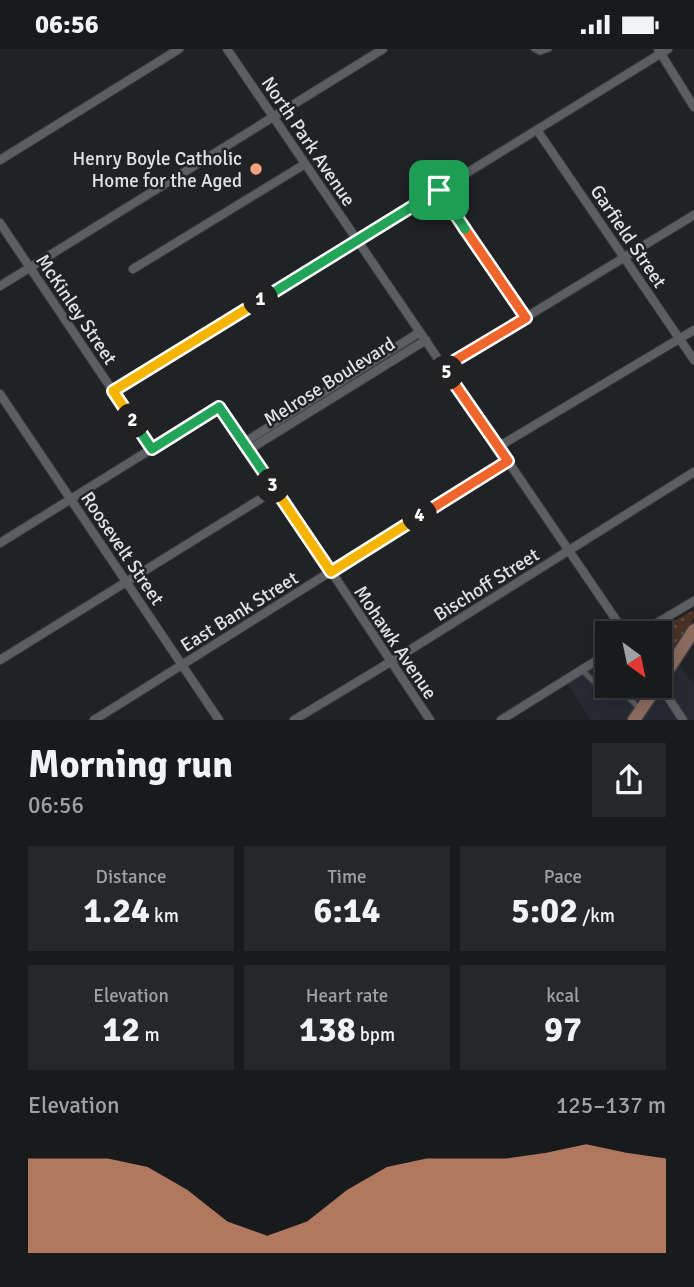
<!DOCTYPE html>
<html lang="en">
<head>
<meta charset="utf-8">
<style>
  :root { --surface:#191a1c; --page:#262729; --text:#f1f3f6; --muted:#9fa1a3; --line:#37383b; --accent:#f2a17e }
  body { margin:0; font-family:Signika,sans-serif; background:var(--page); color:var(--text); height:100vh; display:flex; flex-direction:column; font-size:26px; white-space:nowrap }
  * { box-sizing:border-box; margin:0 }
  p { font-size:23px; color:var(--muted) }
  .icon { flex:none; width:38px; height:38px; fill:none; stroke:currentColor; stroke-width:2; stroke-linecap:round; stroke-linejoin:round }
  .map { position:relative; height:671px; overflow:hidden }
  .side { display:flex; flex-direction:column; background:var(--surface); flex:1 }
  .side>* { flex:none }
  .needle { width:46px; rotate:147deg }
  .tools { position:absolute; left:595px; top:572px; display:grid; gap:14px }
  .tools a { display:grid; place-items:center; width:77px; height:77px; border-radius:0px; background:var(--surface); box-shadow:0 4px 18px #0003,0 0 0 2px var(--line); font-size:35px }
  .pin { position:absolute; display:grid; place-items:center; width:60px; height:60px; color:#fff; margin:-30px; border-radius:14px; box-shadow:0 4px 10px #0006 }
  .km { position:absolute; width:35px; height:35px; margin:-18px; border-radius:50%; background:#222; color:#fff; font-size:19px; line-height:35px; text-align:center }
  .round { display:grid; place-items:center; flex:none; width:74px; height:74px; border-radius:0px; background:var(--page) }
  .summary { display:flex; align-items:center; justify-content:space-between; height:119px; padding:0 28px }
  h1 { font-size:38px; font-weight:700; line-height:52px }
  .metrics { display:grid; grid-template-columns:repeat(3,1fr); gap:10px; height:119px; padding:7px 28px }
  .metrics div { display:grid; align-content:center; border-radius:0px; background:var(--page); text-align:center }
  .metrics b { font-size:35px; font-weight:700 }
  .metrics small { font-size:19px; font-weight:400 }
  .metrics p { font-size:19px }
  .chart { height:196px; padding:14px 28px }
  .chart p { display:flex; justify-content:space-between }
  .chart svg { width:100%; height:126px; margin-top:7px; fill:var(--accent); opacity:.7 }
  .status { display:flex; justify-content:space-between; align-items:center; height:49px; padding:0 35px; background:var(--surface); direction:ltr }
  .status svg { height:19px; fill:currentColor }
  .map>svg:first-child { display:block }
  .built { fill:#272a33 }
  .park { fill:url(#park-dots) }
  .lines { fill:none; stroke-linecap:round; stroke-linejoin:round }
  .service-casing { stroke:#3e3f41; stroke-width:7 }
  .minor-casing { stroke:#3e3f41; stroke-width:10 }
  .secondary-casing { stroke:#3e3f41; stroke-width:15 }
  .service { stroke:#5c5e62; stroke-width:4.5 }
  .minor { stroke:#5c5e62; stroke-width:8 }
  .secondary { stroke:#8d6c60; stroke-width:12 }
  .split-1-casing { stroke:#fff; stroke-width:14 }
  .split-2-casing { stroke:#fff; stroke-width:14 }
  .split-3-casing { stroke:#fff; stroke-width:14 }
  .split-4-casing { stroke:#fff; stroke-width:14 }
  .split-5-casing { stroke:#fff; stroke-width:14 }
  .split-6-casing { stroke:#fff; stroke-width:14 }
  .split-7-casing { stroke:#fff; stroke-width:14 }
  .split-1 { stroke:#22a559; stroke-width:9 }
  .split-2 { stroke:#f5b400; stroke-width:9 }
  .split-3 { stroke:#22a559; stroke-width:9 }
  .split-4 { stroke:#f5b400; stroke-width:9 }
  .split-5 { stroke:#f0652b; stroke-width:9 }
  .split-6 { stroke:#f0652b; stroke-width:9 }
  .split-7 { stroke:#22a559; stroke-width:9 }
  .poi-dot { fill:#f2a17e; stroke:#212225; stroke-width:2.5 }
  .labels { text-anchor:middle; stroke-width:5; stroke-linejoin:round; paint-order:stroke }
  .street-label { font-size:19px; fill:#e1e2e4; stroke:#212225 }
  .poi-label { font-size:19px; fill:#e1e2e4; stroke:#212225; text-anchor:end }
</style>
</head>
<body>
<div class="status"><b>06:56</b><svg viewBox="0 0 49 12"><path d="M0 12V9h3v3zM5 12V6h3v6zM10 12V3h3v9zM15 12V0h3v12zM26 1h20v11H26zM47 4h2v5h-2z"/></svg></div>
<div class="map">
<svg width="694" height="671" viewBox="0 0 694 671">
  <defs>
    <pattern id="park-dots" width="8" height="8" patternUnits="userSpaceOnUse" patternTransform="scale(1.75)"><rect width="8" height="8" fill="#4c3024"/><path d="M2 2h.1M6 6h.1" fill="none" stroke="#664e44" stroke-width="1.8" stroke-linecap="round"/></pattern>
  </defs>
  <rect width="100%" height="100%" fill="#212225"/>
  <path class="built" d="M 607,605 L 607,637 L 660,637 L 675,609 L 694,635 L 694,671 L 591,671 L 565,631 Z"/>
  <path class="park" d="M 694,561 L 694,569 L 664,613 L 660,616 L 660,584 L 652,584 Z"/>
  <g class="lines">
    <defs>
      <path id="service" d="M 534,0 L 540,3 L 549,0
        M 582,621 L 594,633 L 607,628
        M 620,637 L 623,643 L 640,660
        M 626,646 L 638,637"/>
      <path id="minor" d="M 227,0 L 625,584
        M 658,0 L 694,58
        M 537,81 L 694,311
        M 0,111 L 179,0
        M 439,141 L 526,269
        M 0,174 L 152,400
        M 133,220 L 305,115
        M 0,237 L 383,0
        M 444,318 L 694,166
        M 113,342 L 668,0
        M 0,345 L 219,671
        M 245,393 L 420,283
        M 498,398 L 694,281
        M 250,400 L 426,291
        M 0,494 L 219,358 L 245,393 L 430,671
        M 640,584 L 694,552
        M 0,611 L 275,441
        M 660,636 L 683,671
        M 94,671 L 507,412
        M 294,671 L 397,609 L 694,423
        M 501,671 L 607,605"/>
      <path id="secondary" d="M 660,633 L 694,581
        M 634,671 L 657,637"/>
    </defs>
    <use href="#service" class="service-casing"/>
    <use href="#minor" class="minor-casing"/>
    <use href="#secondary" class="secondary-casing"/>
    <use href="#service" class="service"/>
    <use href="#minor" class="minor"/>
    <use href="#secondary" class="secondary"/>
  </g>
  <g class="lines">
    <defs>
      <path id="split-1" d="M 261,251 L 439,141"/>
      <path id="split-2" d="M 133,372 L 113,342 L 261,251"/>
      <path id="split-3" d="M 133,372 L 152,400 L 219,358 L 273,437"/>
      <path id="split-4" d="M 273,437 L 331,523 L 420,467"/>
      <path id="split-5" d="M 420,467 L 508,412 L 447,324"/>
      <path id="split-6" d="M 447,324 L 444,318 L 526,269 L 465,180"/>
      <path id="split-7" d="M 439,141 L 465,180"/>
    </defs>
    <use href="#split-1" class="split-1-casing"/>
    <use href="#split-2" class="split-2-casing"/>
    <use href="#split-3" class="split-3-casing"/>
    <use href="#split-4" class="split-4-casing"/>
    <use href="#split-5" class="split-5-casing"/>
    <use href="#split-6" class="split-6-casing"/>
    <use href="#split-7" class="split-7-casing"/>
    <use href="#split-1" class="split-1"/>
    <use href="#split-2" class="split-2"/>
    <use href="#split-3" class="split-3"/>
    <use href="#split-4" class="split-4"/>
    <use href="#split-5" class="split-5"/>
    <use href="#split-6" class="split-6"/>
    <use href="#split-7" class="split-7"/>
  </g>
  <circle class="poi-dot" cx="256" cy="120" r="7"/>
  <g class="labels">
    <g class="street-label">
      <text transform="translate(309 92) rotate(56)" y="7">North Park Avenue</text>
      <text transform="translate(629 187) rotate(56)" y="7">Garfield Street</text>
      <text transform="translate(77 260) rotate(56)" y="7">McKinley Street</text>
      <text transform="translate(329 332) rotate(-32)" y="7">Melrose Boulevard</text>
      <text transform="translate(123 499) rotate(56)" y="7">Roosevelt Street</text>
      <text transform="translate(486 535) rotate(-32)" y="7">Bischoff Street</text>
      <text transform="translate(239 562) rotate(-32)" y="7">East Bank Street</text>
      <text transform="translate(396 593) rotate(56)" y="7">Mohawk Avenue</text>
    </g>
    <g class="poi-label">
      <text x="242" y="116">Henry Boyle Catholic<tspan x="242" dy="22">Home for the Aged</tspan></text>
    </g>
  </g>
</svg>
<div class="tools">
<a><svg class="needle" viewBox="-14 -14 28 28"><path d="M0-13l5 13h-10z" fill="#e53935"/><path d="M0 13l5-13h-10z" fill="#9fa1a3"/></svg></a>
</div>
<div class="pin" style="left:439px;top:141px;background:#1e9e55"><svg class="icon" aria-label="arrive" viewBox="0 0 24 24"><path d="M6 21V4h12l-3 4 3 4H6"/></svg></div>
<b class="km" style="left:261px;top:251px">1</b>
<b class="km" style="left:133px;top:372px">2</b>
<b class="km" style="left:273px;top:437px">3</b>
<b class="km" style="left:420px;top:467px">4</b>
<b class="km" style="left:447px;top:324px">5</b>
</div>
<section class="side">
<div class="summary"><div><h1>Morning run</h1><p>06:56</p></div><a class="round"><svg class="icon" aria-label="share" viewBox="0 0 24 24"><path d="M12 15V3M7 8l5-5 5 5M5 13v7h14v-7"/></svg></a></div>
<div class="metrics">
<div><p>Distance</p><b>1.24<small> km</small></b></div>
<div><p>Time</p><b>6:14</b></div>
<div><p>Pace</p><b>5:02<small> /km</small></b></div>
</div>
<div class="metrics">
<div><p>Elevation</p><b>12<small> m</small></b></div>
<div><p>Heart rate</p><b>138<small> bpm</small></b></div>
<div><p>kcal</p><b>97</b></div>
</div>
<div class="chart"><p><span>Elevation</span>125–137 m</p>
<svg viewBox="0 0 160 44" preserveAspectRatio="none"><path d="M0 44V11L10 11L20 11L30 14L40 22L50 33L60 38L70 33L80 22L90 14L100 11L110 11L120 11L130 9L140 6L150 9L160 11V44z"/></svg>
</div>
</section>
</body>
</html>
